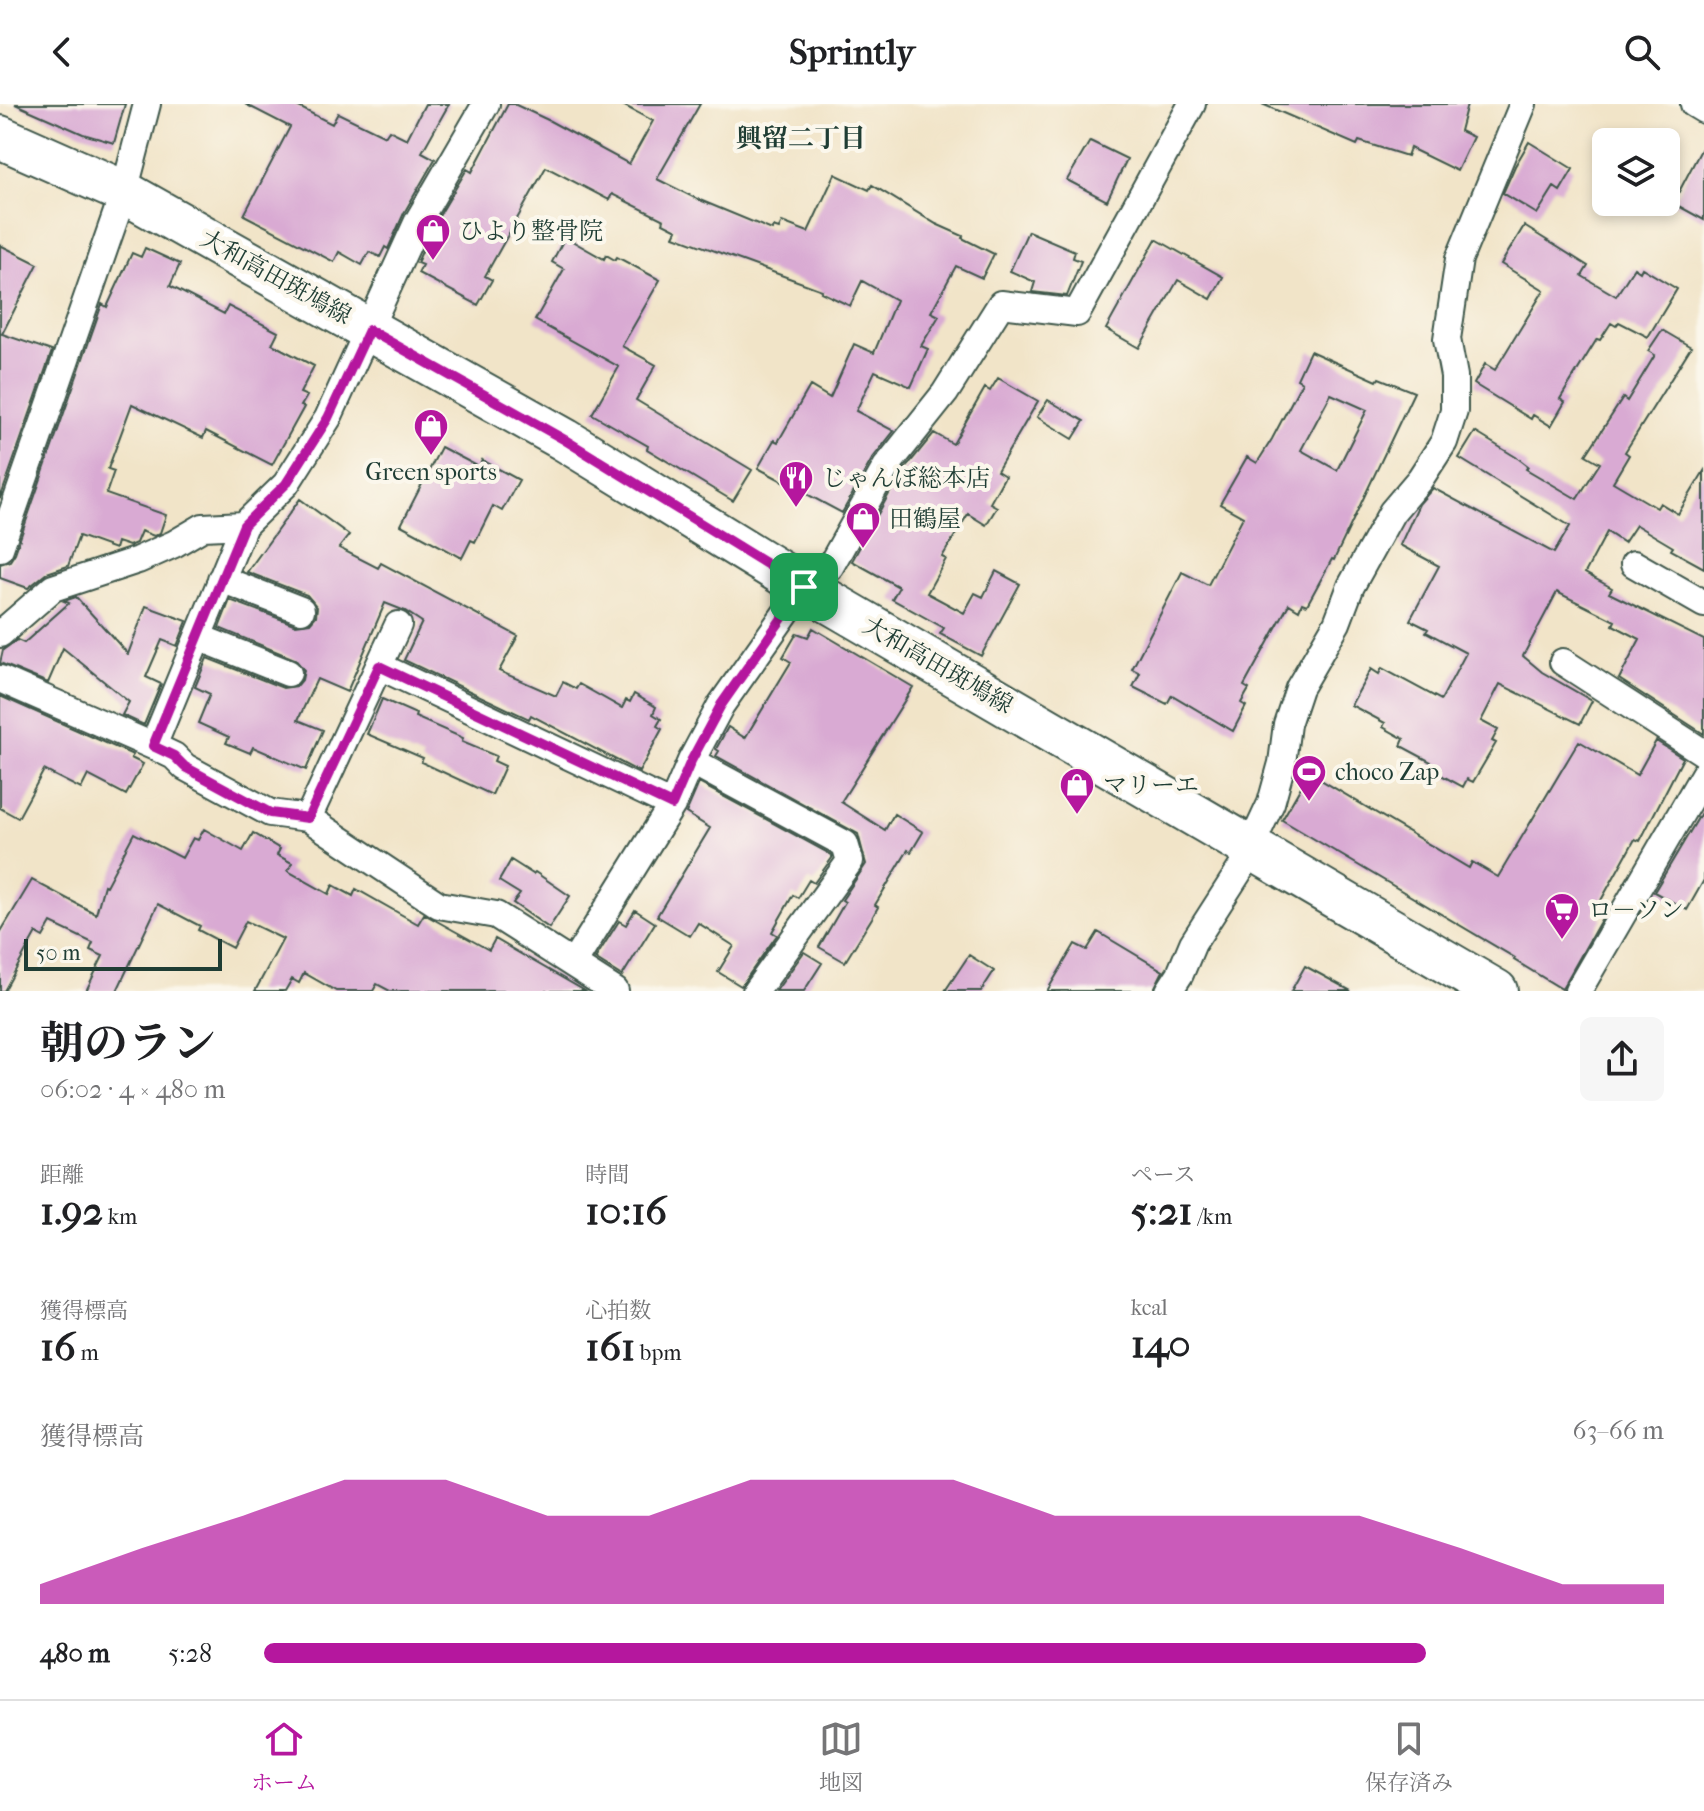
<!DOCTYPE html>
<html lang="ja">
<head>
<meta charset="utf-8">
<style>
  :root { --surface:#fff; --page:#f6f6f6; --text:#202124; --muted:#757577; --line:#e0e0e0; --accent:#b5179e }
  body { margin:0; font-family:"IM FELL French Canon","Noto Serif JP",serif; background:var(--page); color:var(--text); height:100vh; display:flex; flex-direction:column; font-size:30px; white-space:nowrap }
  * { box-sizing:border-box; margin:0 }
  p { font-size:26px; color:var(--muted) }
  .icon { flex:none; width:44px; height:44px; fill:none; stroke:currentColor; stroke-width:2; stroke-linecap:round; stroke-linejoin:round }
  .map { position:relative; height:887px; overflow:hidden }
  .drawer { display:flex; flex-direction:column; background:var(--surface); flex:1 }
  .drawer>* { flex:none }
  .controls { position:absolute; left:1592px; top:24px; display:grid; gap:16px }
  .controls a { display:grid; place-items:center; width:88px; height:88px; border-radius:12px; background:var(--surface); box-shadow:0 4px 12px #0003; font-size:40px }
  .scale { position:absolute; left:24px; bottom:20px; width:198px; box-sizing:border-box; padding-left:8px; border:4px solid #1f3d34; border-top:0; font-size:22px; line-height:28px; white-space:nowrap; color:#1f3d34; -webkit-text-stroke:6px #fbf7ec; paint-order:stroke }
  .pin { position:absolute; display:grid; place-items:center; width:68px; height:68px; color:#fff; margin:-34px; border-radius:16px; box-shadow:0 4px 12px #0006 }
  .round { display:grid; place-items:center; flex:none; width:84px; height:84px; border-radius:12px; background:var(--page) }
  .summary { display:flex; align-items:center; justify-content:space-between; height:136px; padding:0 40px }
  h1 { font-size:44px; font-weight:700; line-height:60px }
  .figures { display:grid; grid-template-columns:repeat(3,1fr); gap:12px; height:136px; padding:8px 40px }
  .figures div { display:grid; align-content:center }
  .figures b { font-size:40px; font-weight:700 }
  .figures small { font-size:22px; font-weight:400 }
  .figures p { font-size:22px }
  .chart { height:224px; padding:16px 40px }
  .chart p { display:flex; justify-content:space-between }
  .chart svg { width:100%; height:144px; margin-top:8px; fill:var(--accent); opacity:.7 }
  ul { padding:0 40px; list-style:none; font-size:26px }
  li { display:grid; grid-template-columns:128px 96px 1fr; align-items:center; height:60px }
  li i { height:20px; border-radius:10px; background:var(--accent) }
  header { display:flex; justify-content:space-between; align-items:center; height:104px; padding:0 40px; background:var(--surface); font-size:36px; font-weight:700 }
  .menu { display:flex; justify-content:space-around; align-items:center; height:112px; border-top:2px solid var(--line); background:var(--surface); font-size:22px; color:var(--muted) }
  .menu a { display:grid; justify-items:center; gap:4px }
  .menu .current { color:var(--accent) }
  .map>svg:first-child { display:block }
  .building { fill:#d9aad3; fill-rule:evenodd }
  .lines { fill:none; stroke-linecap:round; stroke-linejoin:round }
  .street-casing { stroke:#3e564a; stroke-width:30 }
  .primary-casing { stroke:#3e564a; stroke-width:46 }
  .street { stroke:#fff; stroke-width:26 }
  .primary { stroke:#fff; stroke-width:42 }
  .route-casing { stroke:#fff; stroke-width:16 }
  .route { stroke:#b5179e; stroke-width:10 }
  .labels { text-anchor:middle; stroke-width:8; stroke-linejoin:round; paint-order:stroke }
  .poi-label { font-size:24px; fill:#1f3d34; stroke:#fbf7ec; text-anchor:start }
  .street-label { font-size:24px; fill:#1f3d34; stroke:#fbf7ec }
  .neighbourhood-label { font-size:26px; font-weight:bold; fill:#1f3d34; stroke:#fbf7ec }
</style>
</head>
<body>
<header><svg class="icon" aria-label="back" viewBox="0 0 24 24"><path d="M15 5l-7 7 7 7"/></svg>Sprintly<svg class="icon" aria-label="search" viewBox="0 0 24 24"><circle cx="10" cy="10" r="6"/><path d="M15 15l6 6"/></svg></header>
<div class="map">
<svg width="1704" height="887" viewBox="0 0 1704 887">
  <rect width="100%" height="100%" fill="#fbf7ec"/>
  <filter id="ink" filterUnits="userSpaceOnUse"><feTurbulence type="fractalNoise" baseFrequency=".0125" numOctaves="2"/><feDisplacementMap in="SourceGraphic" scale="16" xChannelSelector="R" yChannelSelector="G"/><feConvolveMatrix kernelMatrix="1 2 1 2 8 2 1 2 1" color-interpolation-filters="sRGB"/></filter>
  <filter id="wash" filterUnits="userSpaceOnUse"><feTurbulence type="fractalNoise" baseFrequency=".006" numOctaves="4" result="noise"/><feDisplacementMap in="SourceGraphic" scale="32" xChannelSelector="R" yChannelSelector="G"/><feGaussianBlur stdDeviation="1.8" result="paint"/><feColorMatrix in="noise" values="0 0 0 0 0 0 0 0 0 0 0 0 0 0 0 0 0 1.4 0 .05"/><feComposite in="paint" operator="in"/></filter>
  <g filter="url(#wash)">
    <rect width="100%" height="100%" fill="#f1e4c8"/>
    <g id="blocks">
      <path class="building" d="M 15,0 L 125,0 L 114,39 L 83,30 Z
        M 245,0 L 293,0 L 332,20 L 338,9 L 385,32 L 389,26 L 407,35 L 425,0 L 449,0 L 422,48 L 435,55 L 404,109 L 388,145 L 385,143 L 380,153 L 369,148 L 362,161 L 339,148 L 334,158 L 244,111 L 290,23 Z
        M 508,0 L 514,0 L 548,16 L 629,60 L 653,17 L 621,0 L 700,0 L 657,75 L 695,94 L 772,126 L 773,123 L 779,125 L 782,118 L 808,128 L 835,70 L 869,86 L 872,81 L 936,120 L 963,132 L 962,134 L 994,150 L 982,174 L 956,162 L 931,208 L 939,212 L 921,242 L 928,245 L 911,283 L 875,267 L 856,307 L 894,327 L 872,355 L 842,409 L 758,364 L 774,336 L 778,338 L 810,282 L 830,294 L 854,240 L 874,249 L 896,196 L 862,177 L 850,202 L 821,188 L 822,186 L 674,132 L 677,126 L 663,119 L 664,116 L 612,90 L 609,96 L 546,63 L 485,172 L 492,176 L 478,201 L 418,169 L 422,161 L 417,159 L 432,124 L 467,65 L 472,68 Z
        M 1262,0 L 1467,0 L 1460,27 L 1473,33 L 1457,67 L 1410,44 L 1407,52 L 1359,37 L 1357,41 Z
        M 1090,37 L 1127,55 L 1107,97 L 1067,76 Z
        M 1529,38 L 1573,65 L 1560,87 L 1554,83 L 1537,110 L 1503,89 L 1515,62 Z
        M 1704,40 L 1704,116 L 1673,99 Z
        M 1524,122 L 1588,162 L 1582,172 L 1616,192 L 1634,164 L 1640,168 L 1642,164 L 1677,185 L 1648,233 L 1619,218 L 1616,222 L 1611,219 L 1600,236 L 1597,235 L 1560,295 L 1565,298 L 1551,322 L 1533,311 L 1531,315 L 1474,280 L 1485,260 L 1495,266 L 1544,186 L 1501,160 Z
        M 1028,127 L 1075,147 L 1073,154 L 1081,157 L 1067,192 L 1032,188 L 1035,178 L 1010,167 Z
        M 565,133 L 604,155 L 606,151 L 615,156 L 617,153 L 660,176 L 622,242 L 656,261 L 636,296 L 752,366 L 733,397 L 647,345 L 648,342 L 592,310 L 619,263 L 535,216 L 564,165 L 552,158 Z
        M 1156,135 L 1223,173 L 1211,195 L 1178,176 L 1139,244 L 1106,225 Z
        M 0,141 L 38,160 L 2,230 L 52,247 L 0,395 Z
        M 145,144 L 180,160 L 170,182 L 224,210 L 228,202 L 278,228 L 272,240 L 314,262 L 300,289 L 307,292 L 301,302 L 304,303 L 272,361 L 206,327 L 203,334 L 132,300 L 108,365 L 114,367 L 106,390 L 166,411 L 160,429 L 154,432 L 141,427 L 136,439 L 129,442 L 117,438 L 115,445 L 79,432 L 68,462 L 47,469 L 28,484 L 0,474 L 0,460 L 10,457 L 15,449 L 102,200 L 107,203 L 132,149 L 141,153 Z
        M 1662,226 L 1691,243 L 1625,348 L 1629,351 L 1613,378 L 1657,404 L 1660,399 L 1678,410 L 1704,367 L 1704,464 L 1671,446 L 1673,443 L 1636,421 L 1624,439 L 1607,428 L 1585,469 L 1612,484 L 1609,489 L 1704,536 L 1704,630 L 1619,575 L 1640,535 L 1613,521 L 1615,517 L 1557,488 L 1523,552 L 1542,568 L 1592,597 L 1580,620 L 1500,580 L 1481,617 L 1498,626 L 1492,637 L 1496,639 L 1473,678 L 1467,675 L 1463,683 L 1428,664 L 1431,658 L 1401,642 L 1404,635 L 1383,623 L 1385,619 L 1351,601 L 1371,565 L 1379,570 L 1382,564 L 1441,596 L 1466,549 L 1426,528 L 1428,525 L 1410,516 L 1439,462 L 1400,441 L 1419,400 L 1433,384 L 1554,449 L 1570,422 L 1459,354 L 1475,328 L 1519,355 L 1528,362 L 1526,365 L 1577,395 L 1600,359 L 1586,351 L 1623,294 L 1627,297 L 1655,251 L 1648,247 Z
        M 1310,247 L 1377,277 L 1379,274 L 1414,288 L 1334,456 L 1332,455 L 1307,501 L 1302,499 L 1299,506 L 1289,500 L 1244,582 L 1249,585 L 1241,599 L 1246,602 L 1233,627 L 1172,591 L 1167,600 L 1133,583 L 1140,569 L 1132,565 L 1182,468 L 1208,481 L 1243,413 L 1220,400 L 1247,353 L 1257,359 L 1272,335 L 1302,278 L 1297,275 ZM 1331,290 L 1367,306 L 1337,366 L 1301,346 Z
        M 998,274 L 1038,297 L 997,367 L 1005,372 L 990,399 L 997,403 L 986,421 L 968,410 L 942,453 L 946,455 L 927,489 L 964,509 L 975,489 L 983,493 L 996,467 L 1020,480 L 981,552 L 940,530 L 944,524 L 892,495 L 899,483 L 852,457 L 899,372 L 934,329 L 953,340 L 985,284 L 990,287 Z
        M 1048,296 L 1084,317 L 1073,335 L 1037,313 Z
        M 441,343 L 479,363 L 482,356 L 519,376 L 502,407 L 493,402 L 475,438 L 471,436 L 462,454 L 401,421 Z
        M 300,395 L 349,431 L 339,444 L 378,464 L 381,459 L 518,532 L 499,567 L 556,592 L 563,578 L 576,585 L 579,580 L 622,604 L 626,596 L 630,598 L 634,590 L 656,603 L 653,610 L 661,615 L 657,622 L 662,625 L 639,668 L 531,611 L 529,615 L 404,556 L 422,518 L 405,507 L 385,499 L 347,588 L 317,575 L 298,616 L 323,626 L 306,666 L 253,643 L 250,649 L 226,639 L 229,633 L 198,619 L 210,590 L 195,583 L 207,554 L 283,584 L 297,582 L 302,576 L 304,566 L 295,555 L 219,524 L 230,496 L 296,521 L 310,519 L 316,512 L 317,503 L 307,491 L 247,468 Z
        M 76,493 L 128,550 L 146,502 L 187,517 L 177,542 L 162,536 L 146,573 L 161,580 L 144,621 L 122,611 L 129,598 L 63,544 L 48,579 L 0,559 L 3,546 L 17,536 L 24,539 L 69,499 L 64,497 Z
        M 813,524 L 913,583 L 841,698 L 885,726 L 894,710 L 923,728 L 911,748 L 908,746 L 875,801 L 878,803 L 872,814 L 845,858 L 819,843 L 845,798 L 842,796 L 866,760 L 858,730 L 716,652 L 719,647 L 716,645 L 728,623 L 745,634 L 791,558 L 783,553 L 797,529 L 808,533 Z
        M 0,592 L 133,651 L 131,654 L 143,660 L 126,691 L 88,671 L 81,685 L 44,666 L 18,714 L 0,704 Z
        M 382,595 L 416,610 L 415,613 L 463,634 L 462,638 L 496,652 L 494,657 L 505,662 L 492,691 L 421,658 L 423,654 L 367,630 Z
        M 1579,637 L 1637,671 L 1656,637 L 1683,654 L 1640,737 L 1635,735 L 1594,809 L 1602,814 L 1562,885 L 1514,856 L 1515,854 L 1282,716 L 1309,669 L 1469,764 L 1472,758 L 1498,773 Z
        M 699,679 L 832,751 L 832,754 L 814,779 L 809,776 L 798,794 L 793,791 L 772,828 L 777,831 L 741,882 L 718,868 L 734,842 L 698,819 L 690,832 L 657,812 L 710,724 L 686,709 Z
        M 1704,704 L 1704,776 L 1687,806 L 1654,788 Z
        M 204,725 L 243,747 L 253,729 L 280,745 L 277,751 L 292,759 L 288,767 L 329,790 L 333,781 L 353,792 L 356,785 L 418,820 L 424,810 L 489,846 L 495,835 L 585,887 L 390,887 L 377,880 L 373,887 L 336,887 L 304,869 L 299,879 L 292,875 L 285,887 L 255,887 L 283,835 L 246,817 L 232,844 L 198,826 L 200,822 L 158,800 L 117,887 L 86,887 L 103,852 L 90,846 L 93,839 L 51,819 L 43,833 L 36,829 L 4,887 L 0,887 L 0,829 L 32,776 L 96,810 L 104,781 L 106,782 L 134,729 L 182,754 L 193,734 L 198,736 Z
        M 511,756 L 533,770 L 535,768 L 570,792 L 549,824 L 513,799 L 520,790 L 499,777 Z
        M 635,806 L 655,819 L 622,872 L 595,855 L 619,817 L 626,821 Z
        M 1098,828 L 1163,867 L 1153,887 L 1047,887 L 1075,840 L 1087,846 Z
        M 804,848 L 822,859 L 804,887 L 776,887 Z
        M 969,851 L 994,867 L 981,887 L 945,887 Z
        M 1305,862 L 1351,887 L 1291,887 Z"/>
    </g>
  </g>
  <g filter="url(#ink)">
    <use href="#blocks" fill-opacity="0" stroke="#3e564a" stroke-width="2"/>
    <g class="lines">
      <defs>
        <path id="street" d="M 1694,0 L 1704,6
          M 0,444 L 124,88 L 147,0
          M 1634,460 L 1704,500
          M 221,475 L 301,506
          M 0,530 L 53,484 L 138,456 L 174,440 L 203,423 L 244,421 L 286,380 L 328,314 L 418,117 L 486,0
          M 198,533 L 288,569
          M 1563,558 L 1704,649
          M 379,562 L 672,701
          M 0,575 L 153,642 L 174,652 L 185,663 L 270,709 L 308,714 L 439,801 L 496,811 L 615,887
          M 153,642 L 244,421
          M 691,657 L 845,740 L 850,757 L 756,887
          M 308,714 L 398,521
          M 1251,742 L 1271,699 L 1282,659 L 1287,620 L 1299,584 L 1337,519 L 1351,482 L 1392,408 L 1420,375 L 1444,338 L 1454,307 L 1454,272 L 1447,235 L 1459,155 L 1523,0
          M 573,860 L 672,701 L 691,657 L 721,601 L 804,483 L 830,463 L 886,363 L 945,289 L 1001,200 L 1077,209 L 1192,0
          M 1169,887 L 1180,870 L 1193,839 L 1254,744
          M 1578,887 L 1704,670"/>
        <path id="primary" d="M 0,33 L 124,88 L 565,336 L 804,483 L 1496,887"/>
      </defs>
      <use href="#street" class="street-casing"/>
      <use href="#primary" class="primary-casing"/>
      <use href="#street" class="street"/>
      <use href="#primary" class="primary"/>
    </g>
  </g>
  <g class="lines" filter="url(#ink)">
    <defs>
      <path id="route" d="M 369,226 L 565,336 L 804,483 L 721,601 L 691,657 L 672,701 L 379,562 L 308,714 L 270,709 L 185,663 L 174,652 L 153,642 L 244,421 L 286,380 L 328,314 Z"/>
    </defs>
    <use href="#route" class="route-casing"/>
    <use href="#route" class="route"/>
  </g>
  <defs>
    <symbol id="shop-pin" viewBox="-11 -11 22 30"><path d="M0 17L-7.5 6A9.5 9.5 0 1 1 7.5 6Z" fill="#b5179e" stroke="#fbf7ec"/><path d="M-5-2.5h2.3a2.7 3.5 0 0 1 5.4 0H5L5.5 6h-11ZM-1.5-2.5h3a1.5 2.3 0 0 0-3 0Z" fill="#fff"/></symbol>
    <symbol id="restaurant-pin" viewBox="-11 -11 22 30"><path d="M0 17L-7.5 6A9.5 9.5 0 1 1 7.5 6Z" fill="#b5179e" stroke="#fbf7ec"/><path d="M-5-6h1v4h1v-4h1v4h1v-4h1v5L-1.5 .5V6h-2V.5L-5-1ZM5-6V6H3V1.5H1.5Q1.5-4 5-6Z" fill="#fff"/></symbol>
    <symbol id="stadium-pin" viewBox="-11 -11 22 30"><path d="M0 17L-7.5 6A9.5 9.5 0 1 1 7.5 6Z" fill="#b5179e" stroke="#fbf7ec"/><path d="M0-5a6.5 5 0 1 0 0 10a6.5 5 0 1 0 0-10ZM-3.5-1.8h7v3.6h-7Z" fill="#fff"/></symbol>
    <symbol id="supermarket-pin" viewBox="-11 -11 22 30"><path d="M0 17L-7.5 6A9.5 9.5 0 1 1 7.5 6Z" fill="#b5179e" stroke="#fbf7ec"/><path d="M-6-5.5h2.5l.6 2H6L4.5 2H-2.5L-4.4-4H-6ZM-1.5 3.2a1.3 1.3 0 1 0 .1 0ZM3 3.2a1.3 1.3 0 1 0 .1 0Z" fill="#fff"/></symbol>
  </defs>
  <g fill-rule="evenodd">
    <use href="#shop-pin" x="413" y="107" width="40" height="54"/>
    <use href="#shop-pin" x="411" y="302" width="40" height="54"/>
    <use href="#restaurant-pin" x="776" y="354" width="40" height="54"/>
    <use href="#shop-pin" x="843" y="395" width="40" height="54"/>
    <use href="#stadium-pin" x="1289" y="648" width="40" height="54"/>
    <use href="#shop-pin" x="1057" y="661" width="40" height="54"/>
    <use href="#supermarket-pin" x="1542" y="786" width="40" height="54"/>
  </g>
  <g class="labels">
    <g class="poi-label">
      <text x="459" y="135">ひより整骨院</text>
      <text x="431" y="376" text-anchor="middle">Green sports</text>
      <text x="822" y="382">じゃんぼ総本店</text>
      <text x="889" y="423">田鶴屋</text>
      <text x="1335" y="676">choco Zap</text>
      <text x="1103" y="689">マリーエ</text>
      <text x="1588" y="814">ロ－ソン</text>
    </g>
    <g class="street-label">
      <text transform="translate(276 173) rotate(29)" y="8">大和高田斑鳩線</text>
      <text transform="translate(938 561) rotate(30)" y="8">大和高田斑鳩線</text>
    </g>
    <g class="neighbourhood-label">
      <text x="801" y="43">興留二丁目</text>
    </g>
  </g>
</svg>
<div class="controls">
<a><svg class="icon" aria-label="layers" viewBox="0 0 24 24"><path d="M12 4l9 5-9 5-9-5zM3 14l9 5 9-5"/></svg></a>
</div>
<div class="scale">50 m</div>
<div class="pin" style="left:804px;top:483px;background:#1e9e55"><svg class="icon" aria-label="arrive" viewBox="0 0 24 24"><path d="M6 21V4h12l-3 4 3 4H6"/></svg></div>
</div>
<section class="drawer">
<div class="summary"><div><h1>朝のラン</h1><p>06:02 · 4 × 480 m</p></div><a class="round"><svg class="icon" aria-label="share" viewBox="0 0 24 24"><path d="M12 15V3M7 8l5-5 5 5M5 13v7h14v-7"/></svg></a></div>
<div class="figures">
<div><p>距離</p><b>1.92<small> km</small></b></div>
<div><p>時間</p><b>10:16</b></div>
<div><p>ペース</p><b>5:21<small> /km</small></b></div>
</div>
<div class="figures">
<div><p>獲得標高</p><b>16<small> m</small></b></div>
<div><p>心拍数</p><b>161<small> bpm</small></b></div>
<div><p>kcal</p><b>140</b></div>
</div>
<div class="chart"><p><span>獲得標高</span>63–66 m</p>
<svg viewBox="0 0 160 44" preserveAspectRatio="none"><path d="M0 44V38L10 27L20 17L30 6L40 6L50 17L60 17L70 6L80 6L90 6L100 17L110 17L120 17L130 17L140 27L150 38L160 38V44z"/></svg>
</div>
<ul>
<li><b>480 m</b>5:28<i style="width:83%"></i></li>
</ul>
</section>
<nav class="menu">
<a class="current"><svg class="icon" aria-label="home" viewBox="0 0 24 24"><path d="M3 11l9-7 9 7M6 9v11h12V9"/></svg>ホーム</a>
<a><svg class="icon" aria-label="map" viewBox="0 0 24 24"><path d="M3 6l6-2 6 2 6-2v14l-6 2-6-2-6 2zM9 4v14M15 6v14"/></svg>地図</a>
<a><svg class="icon" aria-label="saved" viewBox="0 0 24 24"><path d="M7 4h10v16l-5-4-5 4z"/></svg>保存済み</a>
</nav>
</body>
</html>
